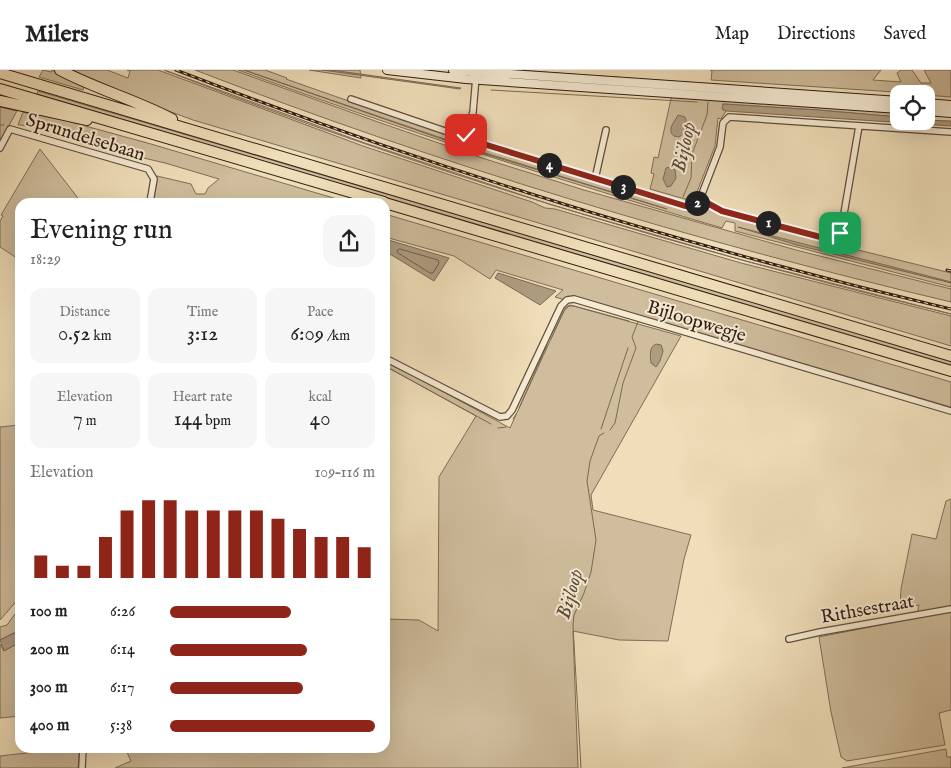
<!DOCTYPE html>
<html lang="en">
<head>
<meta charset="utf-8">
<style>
  :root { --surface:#fff; --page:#f6f6f6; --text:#222; --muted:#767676; --line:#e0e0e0; --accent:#8f2418 }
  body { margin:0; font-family:"IM FELL English",serif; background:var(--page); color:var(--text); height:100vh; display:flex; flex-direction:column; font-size:19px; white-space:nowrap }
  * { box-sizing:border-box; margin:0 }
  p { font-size:16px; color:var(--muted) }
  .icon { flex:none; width:28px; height:28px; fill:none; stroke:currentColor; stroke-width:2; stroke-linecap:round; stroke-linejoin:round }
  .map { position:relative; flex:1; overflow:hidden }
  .sheet { position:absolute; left:15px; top:128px; width:375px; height:555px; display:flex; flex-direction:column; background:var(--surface); border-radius:15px; box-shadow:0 5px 20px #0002 }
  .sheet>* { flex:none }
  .tools { position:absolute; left:890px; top:15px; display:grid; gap:10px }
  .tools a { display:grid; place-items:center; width:45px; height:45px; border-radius:10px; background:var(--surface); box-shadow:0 5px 20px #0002; font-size:25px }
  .pin { position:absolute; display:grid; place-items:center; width:42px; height:42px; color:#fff; margin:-21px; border-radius:10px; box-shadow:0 2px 8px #0006 }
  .km { position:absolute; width:25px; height:25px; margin:-12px; border-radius:50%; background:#222; color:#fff; font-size:14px; line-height:25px; text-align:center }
  .round { display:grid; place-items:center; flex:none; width:52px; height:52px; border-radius:15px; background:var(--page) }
  .head { display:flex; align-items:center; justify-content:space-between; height:85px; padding:0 15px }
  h1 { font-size:28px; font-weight:600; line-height:38px }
  .figures { display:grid; grid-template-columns:repeat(3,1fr); gap:8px; height:85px; padding:5px 15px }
  .figures div { display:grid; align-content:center; border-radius:12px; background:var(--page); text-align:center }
  .figures b { font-size:21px; font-weight:600 }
  .figures small { font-size:14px; font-weight:400 }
  .figures p { font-size:14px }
  .chart { height:140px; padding:10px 15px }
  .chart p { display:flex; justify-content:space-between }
  .chart svg { width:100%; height:90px; margin-top:5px; stroke:var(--accent); stroke-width:6 }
  ul { padding:0 15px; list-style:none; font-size:16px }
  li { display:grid; grid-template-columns:80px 60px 1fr; align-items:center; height:38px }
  li i { height:12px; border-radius:6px; background:var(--accent) }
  header { display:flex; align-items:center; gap:30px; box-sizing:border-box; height:70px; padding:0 25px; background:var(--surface); border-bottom:1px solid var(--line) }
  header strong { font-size:24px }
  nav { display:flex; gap:28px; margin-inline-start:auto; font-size:18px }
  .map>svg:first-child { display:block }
  .green { fill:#cfbd9d; stroke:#806d58 }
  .water { fill:#ae9c81; stroke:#7c6955 }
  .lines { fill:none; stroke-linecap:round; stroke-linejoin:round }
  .shore { stroke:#6f5c4a; stroke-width:1 }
  .stream { stroke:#7c6955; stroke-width:1 }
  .street-casing { stroke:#604d3c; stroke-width:8 }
  .secondary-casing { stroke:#301d13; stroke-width:10 }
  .highway-casing { stroke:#301d13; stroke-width:12 }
  .street { stroke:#f5ead2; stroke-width:5.5 }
  .secondary { stroke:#f5ead2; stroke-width:8 }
  .highway { stroke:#efdeb9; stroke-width:10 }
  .rail-casing { stroke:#301d13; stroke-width:3 }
  .rail { stroke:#f5ead2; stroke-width:1; stroke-dasharray:4; stroke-linecap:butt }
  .route-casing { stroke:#fff; stroke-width:10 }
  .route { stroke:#8f2418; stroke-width:6 }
  .labels { text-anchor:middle; stroke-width:4; stroke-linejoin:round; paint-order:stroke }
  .street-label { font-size:19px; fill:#301d13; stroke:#f5ead2 }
  .water-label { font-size:20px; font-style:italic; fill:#5c493a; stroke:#f5ead2 }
</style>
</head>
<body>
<header>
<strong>Milers</strong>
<nav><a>Map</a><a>Directions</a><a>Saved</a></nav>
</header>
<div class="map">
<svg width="951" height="698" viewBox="0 0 951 698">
  <rect width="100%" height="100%" fill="#efdeb9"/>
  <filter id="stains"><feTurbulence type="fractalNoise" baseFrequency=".004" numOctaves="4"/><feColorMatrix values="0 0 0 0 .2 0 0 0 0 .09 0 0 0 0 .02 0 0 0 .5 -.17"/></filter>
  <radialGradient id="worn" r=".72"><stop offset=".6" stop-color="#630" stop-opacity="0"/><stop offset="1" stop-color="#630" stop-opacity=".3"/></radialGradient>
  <path class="green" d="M 43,0 L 51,2 L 52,0 L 84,17 L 83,20 L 39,7 Z
    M 73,0 L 107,0 L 128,8 L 130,1 L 127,0 L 158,0 L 363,76 L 532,132 L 545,138 L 555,139 L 741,193 L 951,246 L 951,276 L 193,50 C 153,35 110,22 73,0 Z
    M 164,0 L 365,73 L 552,135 L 742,190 L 951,244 C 683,179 420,100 164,0 Z
    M 195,0 L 233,0 L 378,52 L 482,88 L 584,120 L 796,180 L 951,219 L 951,232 C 694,171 441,95 195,0 Z
    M 238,0 L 265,0 L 287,8 L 286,9 C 418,56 550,99 684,138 L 692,139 L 705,136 L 720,143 L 831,173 L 843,170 L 842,176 L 951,203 L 951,217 L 735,161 L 735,153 L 726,151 L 722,158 C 559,110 398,59 238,0 Z
    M 309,0 L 360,0 L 361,8 Z
    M 475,0 L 514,0 L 899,27 L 899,29 Z
    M 710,0 L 881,0 L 873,10 L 901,12 L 897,3 L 901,0 L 912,0 L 921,13 L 931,13 L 924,0 L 951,0 L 951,27 L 926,25 L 926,24 L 711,10 L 712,1 Z
    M 38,21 L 884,271 L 951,291 L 951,295 L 37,24 Z
    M 672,24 L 899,41 L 899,47 L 818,40 L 723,34 L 723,40 L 726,41 L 721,49 L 718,48 L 715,76 L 695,127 L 688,130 L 650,119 L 654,104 L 651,103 L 654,87 L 658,88 Z
    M 0,37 L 17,41 L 0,71 Z
    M 23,42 L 37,46 L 38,43 L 151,74 L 347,132 L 292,132 L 287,131 L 285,132 L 153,132 L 157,106 L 191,114 L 196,124 L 205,124 L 208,118 L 219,109 L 165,93 L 93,76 L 37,58 L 21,55 L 18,55 Z
    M 40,79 L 81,132 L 20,132 L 20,190 L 0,177 L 0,151 L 3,146 L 1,145 Z
    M 385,144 L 951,312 L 951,339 L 555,227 L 563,220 L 496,200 L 490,209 L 454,186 L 385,167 Z
    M 570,235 L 681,266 L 591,425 L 593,440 L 691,465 L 684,489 L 668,571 L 619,570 L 573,561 L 578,698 L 115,698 L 131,691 L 125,678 L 385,678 L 385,549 L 419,550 L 438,561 L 439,407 L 476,346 L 385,296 L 385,290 L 510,358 L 561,247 L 566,237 Z
    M 20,355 L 20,527 L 0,550 L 0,357 Z
    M 951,429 L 951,537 L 917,544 L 919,535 L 900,539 L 901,519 L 912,464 L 936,469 L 946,431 Z
    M 20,537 L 20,560 L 0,570 L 0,557 L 7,555 Z
    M 951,541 L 951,640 L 939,643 L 945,675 L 847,691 L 841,687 L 831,642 L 819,567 Z
    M 20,572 L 20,646 L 0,648 L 0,574 L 4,581 Z
    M 44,678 L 80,678 L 78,698 L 0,698 L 0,686 L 36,682 Z
    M 946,679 L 947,687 L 951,687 L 951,698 L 842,698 Z"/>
  <path class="water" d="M 244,0 L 482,82 L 667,139 L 482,83 Z
    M 322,0 L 331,0 L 461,18 L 460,19 Z
    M 723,34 L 818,40 L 899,47 L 899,51 L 926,51 L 926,50 L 951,51 L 951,56 L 726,41 L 722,39 Z
    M 678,45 L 685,47 C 688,55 686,63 679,67 L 674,66 L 671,63 L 671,57 Z
    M 670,97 L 675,100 L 676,108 L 671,116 L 667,117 L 663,109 L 666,98 Z
    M 738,157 L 951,212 L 951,213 L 797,175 Z
    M 385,169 L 449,188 L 434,211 L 385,181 Z
    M 498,203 L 556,221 L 540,235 L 495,208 Z
    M 656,274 L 661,275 L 663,281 L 660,291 L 656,297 L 651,293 C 650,286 649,277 656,274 Z
    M 20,560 L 20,572 L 4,581 L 0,570 Z"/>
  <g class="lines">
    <path class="shore" d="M 400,179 L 438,190 L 439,193 L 433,203 L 430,203 L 398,183 L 397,181 Z"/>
    <path class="stream" d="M 491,20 L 697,32
      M 0,55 L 4,55
      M 683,127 L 691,108 L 692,84 L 707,45 L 708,32
      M 551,269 L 564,241 L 569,236 L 574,236 L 629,251
      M 385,296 L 491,354
      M 519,338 L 547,275
      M 513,349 L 516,344
      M 498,358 L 506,357
      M 601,359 L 628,278
      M 610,360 L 615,353 L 623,313 L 636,278 L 632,267 L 638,252
      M 581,698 L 573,555 L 574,545 L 584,523 L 591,502 L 596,470 L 587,411 L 590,391 L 599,366 L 604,363"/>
    <defs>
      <path id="street" d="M 351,29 L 489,76 L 687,136 L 694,135 L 700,129 L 720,77 L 723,53 L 729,47 L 951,62
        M 465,68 L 473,42 L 476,7
        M 0,78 L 10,59 L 148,99 L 154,109 L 150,132
        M 595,109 L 606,60
        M 700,129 L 722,141 L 828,169 C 835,171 839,168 841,161 L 859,56
        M 385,288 L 500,347 L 507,346 L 512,340 L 561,236 L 567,230 L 574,229 L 951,341
        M 789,569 L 820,562 L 951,539
        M 82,698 L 83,678"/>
      <path id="secondary" d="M 387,0 L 466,9 L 899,39
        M 453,0 L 899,31
        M 926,33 L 951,35
        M 926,41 L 951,43"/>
      <path id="highway" d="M 60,0 C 96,19 136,30 172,49
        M 0,3 L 951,286
        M 0,19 L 384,132
        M 0,31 L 87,50
        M 385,133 L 951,301"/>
    </defs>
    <use href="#street" class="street-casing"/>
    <use href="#secondary" class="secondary-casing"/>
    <use href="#highway" class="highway-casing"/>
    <use href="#street" class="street"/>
    <use href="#secondary" class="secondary"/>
    <use href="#highway" class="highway"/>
    <defs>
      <path id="rail" d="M 176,0 C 428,97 687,177 951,239
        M 947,200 L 951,201"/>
    </defs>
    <use href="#rail" class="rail-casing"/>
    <use href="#rail" class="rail"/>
  </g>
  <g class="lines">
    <defs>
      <path id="route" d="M 466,65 L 465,68 L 490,76 L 685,136 L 694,135 L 700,129 L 722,141 L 828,169 L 835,169 L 840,163"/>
    </defs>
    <use href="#route" class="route-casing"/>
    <use href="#route" class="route"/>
  </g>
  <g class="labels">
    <g class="street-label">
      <text transform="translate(86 66) rotate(17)" y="7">Sprundelsebaan</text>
      <text transform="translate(697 250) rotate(17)" y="7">Bijloopwegje</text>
      <text transform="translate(867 538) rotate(-10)" y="7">Rithsestraat</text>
    </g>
    <g class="water-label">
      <text transform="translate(683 77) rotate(-77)" y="7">Bijloop</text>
      <text transform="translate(569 524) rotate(-74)" y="7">Bijloop</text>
    </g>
  </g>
  <rect width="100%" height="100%" filter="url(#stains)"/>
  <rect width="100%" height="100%" fill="url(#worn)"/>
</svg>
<div class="tools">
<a><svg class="icon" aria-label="locate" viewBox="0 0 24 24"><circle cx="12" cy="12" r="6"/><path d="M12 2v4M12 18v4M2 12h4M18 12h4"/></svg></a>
</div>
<div class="pin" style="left:840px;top:163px;background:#1e9e55"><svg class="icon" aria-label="arrive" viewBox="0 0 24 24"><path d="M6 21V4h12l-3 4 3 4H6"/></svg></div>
<div class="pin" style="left:466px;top:65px;background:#d93025"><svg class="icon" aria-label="check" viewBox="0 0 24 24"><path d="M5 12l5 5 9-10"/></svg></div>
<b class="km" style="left:768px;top:153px">1</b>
<b class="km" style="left:697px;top:133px">2</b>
<b class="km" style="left:623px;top:117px">3</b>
<b class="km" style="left:549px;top:95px">4</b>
<section class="sheet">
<div class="head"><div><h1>Evening run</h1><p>18:29</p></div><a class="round"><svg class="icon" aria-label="share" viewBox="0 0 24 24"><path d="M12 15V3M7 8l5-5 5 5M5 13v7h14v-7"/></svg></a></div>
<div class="figures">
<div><p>Distance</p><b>0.52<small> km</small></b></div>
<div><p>Time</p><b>3:12</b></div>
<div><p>Pace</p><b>6:09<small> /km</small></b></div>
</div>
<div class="figures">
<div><p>Elevation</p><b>7<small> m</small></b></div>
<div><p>Heart rate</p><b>144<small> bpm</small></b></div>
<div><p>kcal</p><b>40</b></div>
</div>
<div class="chart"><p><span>Elevation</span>109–116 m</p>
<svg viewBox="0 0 160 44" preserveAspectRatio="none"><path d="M5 44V33M15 44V38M25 44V38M35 44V24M45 44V11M55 44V6M65 44V6M75 44V11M85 44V11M95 44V11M105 44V11M115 44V15M125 44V20M135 44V24M145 44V24M155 44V29"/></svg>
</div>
<ul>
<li><b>100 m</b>6:26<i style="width:59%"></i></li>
<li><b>200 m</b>6:14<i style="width:67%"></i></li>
<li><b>300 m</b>6:17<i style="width:65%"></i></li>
<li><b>400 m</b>5:38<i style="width:100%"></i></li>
</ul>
</section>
</div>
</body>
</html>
